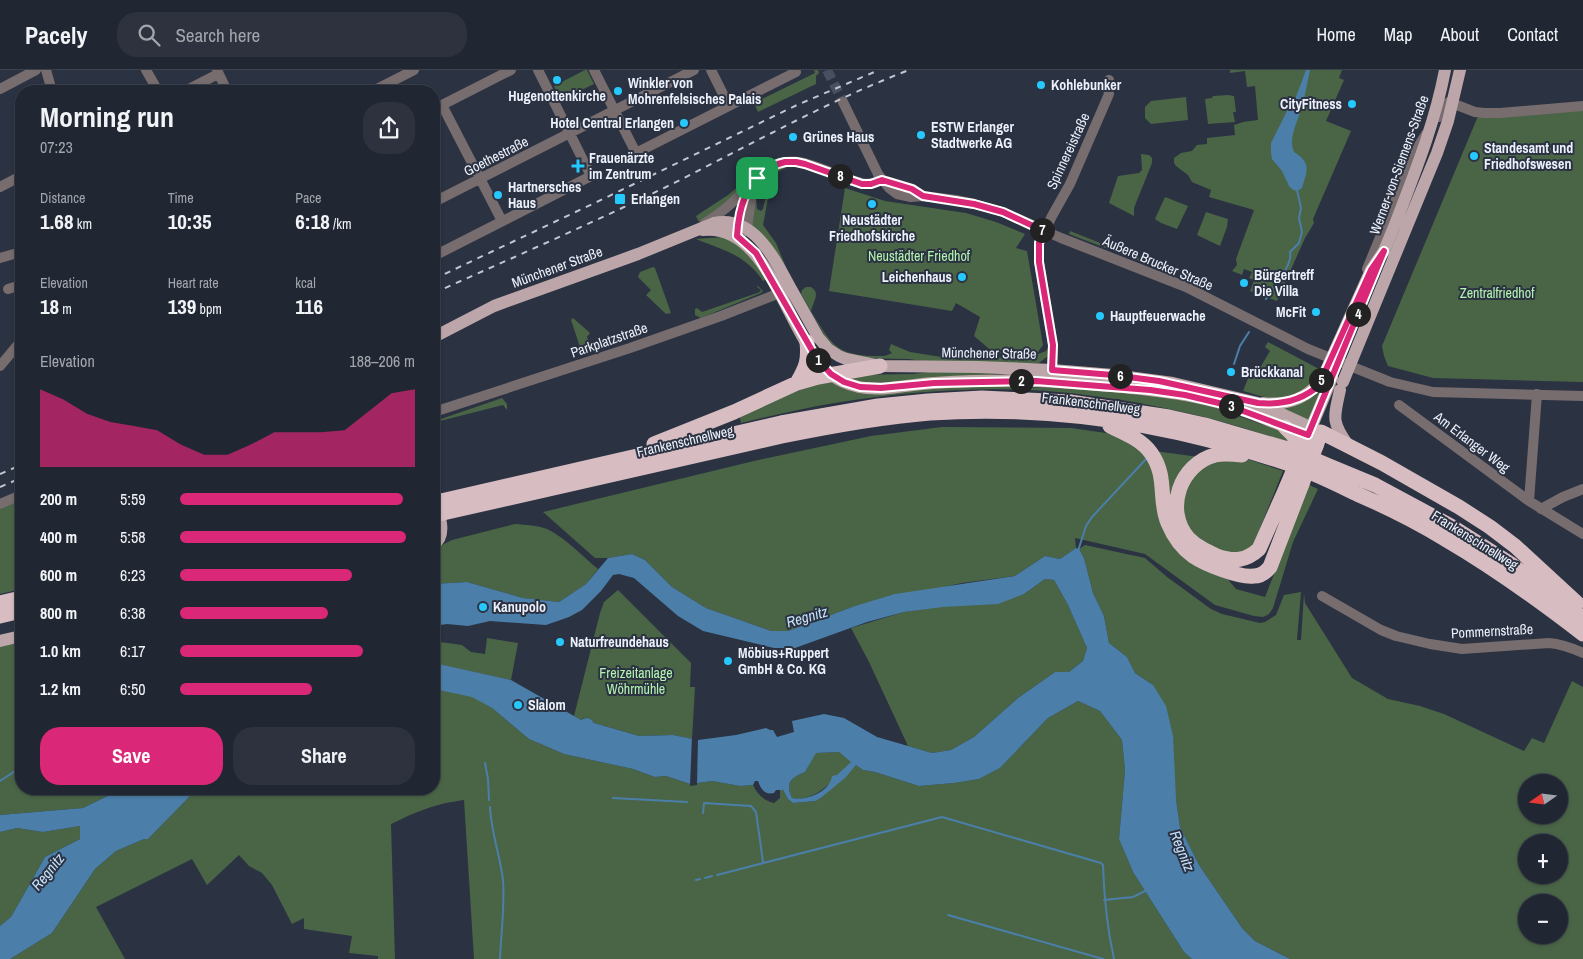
<!DOCTYPE html>
<html lang="en">
<head>
<meta charset="utf-8">
<style>
  :root { --surface:#202632; --page:#2d323e; --text:#f1f3f6; --muted:#a2a5ac; --line:#3d434d; --accent:#db2777 }
  body { margin:0; font-family:"Archivo Narrow",sans-serif; background:var(--page); color:var(--text); height:100vh; display:flex; flex-direction:column; font-size:19px; white-space:nowrap }
  * { box-sizing:border-box; margin:0 }
  p { font-size:16px; color:var(--muted) }
  .icon { flex:none; width:28px; height:28px; fill:none; stroke:currentColor; stroke-width:2; stroke-linecap:round; stroke-linejoin:round }
  .map { position:relative; flex:1; overflow:hidden }
  .details { position:absolute; left:15px; top:15px; width:425px; height:710px; display:flex; flex-direction:column; background:var(--surface); border-radius:20px; box-shadow:0 1px 4px #0004,0 0 0 1px var(--line) }
  .details>* { flex:none }
  .needle { width:32px; rotate:256deg }
  .fabs { position:absolute; left:1518px; top:704px; display:grid; gap:10px }
  .fabs a { display:grid; place-items:center; width:50px; height:50px; border-radius:50%; background:var(--surface); box-shadow:0 1px 4px #0004,0 0 0 1px var(--line); font-size:25px }
  .pin { position:absolute; display:grid; place-items:center; width:42px; height:42px; color:#fff; margin:-21px; border-radius:10px; box-shadow:0 2px 8px #0006 }
  .km { position:absolute; width:25px; height:25px; margin:-12px; border-radius:50%; background:#222; color:#fff; font-size:14px; line-height:25px; text-align:center }
  .round { display:grid; place-items:center; flex:none; width:52px; height:52px; border-radius:20px; background:var(--page) }
  .head { display:flex; align-items:center; justify-content:space-between; height:85px; padding:0 25px }
  h1 { font-size:28px; font-weight:700; line-height:38px }
  .stats { display:grid; grid-template-columns:repeat(3,1fr); gap:8px; height:85px; padding:5px 25px }
  .stats div { display:grid; align-content:center }
  .stats b { font-size:21px; font-weight:700 }
  .stats small { font-size:14px; font-weight:400 }
  .stats p { font-size:14px }
  .chart { height:140px; padding:10px 25px }
  .chart p { display:flex; justify-content:space-between }
  .chart svg { width:100%; height:90px; margin-top:5px; fill:var(--accent); opacity:.7 }
  .primary-button { display:flex; gap:10px; margin-top:auto; padding:10px 25px }
  .primary-button a { flex:1; height:58px; border-radius:20px; background:var(--accent); color:#fff; font-size:20px; font-weight:700; line-height:58px; text-align:center }
  .primary-button a+a { background:var(--page); color:var(--text) }
  ul { padding:0 25px; list-style:none; font-size:16px }
  li { display:grid; grid-template-columns:80px 60px 1fr; align-items:center; height:38px }
  li i { height:12px; border-radius:6px; background:var(--accent) }
  header { display:flex; align-items:center; gap:30px; box-sizing:border-box; height:70px; padding:0 25px; background:var(--surface); border-bottom:1px solid var(--line) }
  header strong { font-size:24px }
  nav { display:flex; gap:28px; margin-inline-start:auto; font-size:18px }
  .search { width:350px; height:45px; background:var(--page); display:flex; align-items:center; gap:12px; box-sizing:border-box; padding:0 18px; border-radius:20px; color:var(--muted); font-size:19px }
  .map>svg:first-child { display:block }
  .green { fill:#496546; fill-rule:evenodd }
  .water { fill:#4b7fa9; fill-rule:evenodd }
  .pier { fill:#2b3242 }
  .lines { fill:none; stroke-linecap:round; stroke-linejoin:round }
  .stream { stroke:#4b7fa9; stroke-width:2 }
  .minor-tunnel { stroke:#484f5e; stroke-width:10; stroke-dasharray:10 5; stroke-linecap:butt }
  .minor { stroke:#776c6e; stroke-width:10 }
  .major { stroke:#bca6a9; stroke-width:12 }
  .highway { stroke:#d7bcc1; stroke-width:15 }
  .rail { stroke:#c2c6d2; stroke-width:2; stroke-dasharray:6 6; stroke-linecap:butt }
  .major-bridge { stroke:#bca6a9; stroke-width:12 }
  .highway-bridge { stroke:#d7bcc1; stroke-width:15 }
  .route-casing { stroke:#fff; stroke-width:10 }
  .route { stroke:#db2777; stroke-width:6 }
  .poi-dot { fill:#26c9fe; stroke:#2b3242; stroke-width:2 }
  .labels { text-anchor:middle; stroke-width:4; stroke-linejoin:round; paint-order:stroke }
  .poi-label { font-size:14px; font-weight:bold; fill:#edf1fc; stroke:#2b3242; text-anchor:start }
  .street-label { font-size:14px; fill:#edf1fc; stroke:#2b3242 }
  .park-label { font-size:14px; fill:#b4f5ae; stroke:#2b3242 }
  .water-label { font-size:15px; font-style:italic; fill:#c4e1fa; stroke:#2b3242 }
</style>
</head>
<body>
<header>
<strong>Pacely</strong>
<div class="search"><svg class="icon" aria-label="search" viewBox="0 0 24 24"><circle cx="10" cy="10" r="6"/><path d="M15 15l6 6"/></svg>Search here</div>
<nav><a>Home</a><a>Map</a><a>About</a><a>Contact</a></nav>
</header>
<div class="map">
<svg width="1583" height="889" viewBox="0 0 1583 889">
  <rect width="100%" height="100%" fill="#2b3242"/>
  <path class="green" d="M 585,0 L 587,0 L 594,14 L 561,30 L 554,16 Z
    M 814,0 L 818,0 L 819,3 L 816,6 L 816,14 L 758,42 L 754,33 L 815,3 Z
    M 1230,0 L 1342,0 L 1339,8 L 1344,10 L 1326,51 L 1351,61 L 1313,149 L 1314,153 L 1305,168 L 1277,231 L 1250,221 L 1254,210 L 1249,208 L 1252,202 L 1244,199 L 1242,205 L 1232,201 L 1237,195 L 1236,189 L 1254,140 L 1209,127 L 1211,120 L 1192,112 L 1188,105 L 1176,96 L 1174,93 L 1174,88 L 1181,83 L 1192,81 L 1197,75 L 1207,74 L 1207,68 L 1235,65 L 1234,55 L 1243,52 L 1258,50 L 1255,16 L 1247,17 L 1245,1 L 1230,3 Z
    M 1228,25 L 1234,26 L 1236,42 L 1233,42 L 1235,52 L 1208,54 L 1205,29 L 1212,28 L 1213,26 Z
    M 1186,27 L 1188,50 L 1151,54 L 1145,48 L 1145,37 L 1151,31 Z
    M 1583,40 L 1583,312 L 1433,308 L 1388,296 L 1384,286 L 1382,276 L 1478,46 Z
    M 1141,84 L 1149,85 L 1152,88 L 1152,93 L 1134,138 L 1134,146 L 1109,133 L 1118,106 L 1139,103 L 1142,100 Z
    M 791,96 C 783,98 760,111 757,118 C 755,124 757,133 757,139 L 761,141 L 763,139 L 768,117 L 770,117 L 763,155 L 776,173 L 786,197 L 784,198 C 780,192 776,184 772,178 C 766,171 754,164 752,155 C 750,149 752,142 753,136 C 755,111 765,98 791,96 Z
    M 752,105 C 738,123 720,142 699,152 L 696,146 L 728,125 Z
    M 845,118 L 885,131 L 966,143 L 996,152 L 1025,164 L 1016,178 L 1027,181 L 1043,275 L 1038,282 L 1011,284 L 994,283 L 974,266 L 980,247 L 956,233 L 952,241 L 829,221 Z
    M 1165,127 L 1188,136 L 1177,159 L 1161,153 L 1155,149 Z
    M 1206,142 L 1228,149 L 1227,157 L 1220,176 L 1197,165 Z
    M 1070,161 L 1171,201 L 1171,203 L 1069,164 Z
    M 723,167 L 739,173 L 767,209 L 763,211 C 746,185 723,180 696,169 Z
    M 653,197 L 655,198 L 671,243 L 666,244 L 646,225 L 651,220 L 638,207 L 640,202 Z
    M 758,216 L 763,221 L 761,223 L 701,248 L 695,245 L 695,239 L 697,238 L 702,242 L 760,222 L 761,220 L 757,217 Z
    M 806,217 L 811,217 C 821,223 813,232 811,241 C 830,271 834,285 873,286 C 880,286 886,287 892,283 L 889,280 L 891,274 L 910,282 L 961,290 L 963,284 C 991,287 1020,292 1046,281 L 1050,275 L 1048,286 L 1039,293 L 935,293 L 909,289 L 855,288 L 829,273 L 801,224 L 802,220 Z
    M 573,248 L 590,263 L 587,267 L 592,282 L 585,283 L 581,280 L 571,250 Z
    M 1268,272 L 1321,300 C 1313,319 1290,331 1270,328 C 1261,327 1252,323 1243,321 L 1249,306 L 1254,308 L 1270,281 L 1265,277 Z
    M 935,301 L 1041,305 L 1000,304 L 911,312 L 859,313 L 845,305 L 914,304 Z
    M 830,308 L 837,312 L 1094,319 L 1196,331 L 1283,362 L 1292,373 C 1265,365 1239,356 1212,349 C 1173,339 1133,331 1093,326 C 1014,314 921,319 841,332 C 808,337 774,345 741,353 L 739,344 Z
    M 1323,314 L 1309,351 L 1280,337 Z
    M 502,328 L 507,334 L 507,340 L 503,335 L 440,351 L 442,355 L 438,350 Z
    M 942,357 L 1071,358 L 1113,364 L 1129,370 L 1149,389 L 1159,428 L 1236,519 L 1265,527 L 1309,415 L 1318,419 L 1293,472 L 1273,538 L 1269,544 L 1263,547 L 1254,546 L 1215,535 L 1145,484 L 1075,468 L 1076,478 L 1060,489 L 1045,486 L 1015,506 L 962,513 L 852,537 L 788,561 L 771,561 L 706,538 L 672,517 L 645,490 L 632,484 L 608,488 L 595,488 L 543,442 L 754,391 L 871,366 Z
    M 1155,381 L 1199,387 L 1182,402 L 1183,472 Z
    M 1247,389 L 1283,401 L 1252,478 L 1245,484 L 1224,484 L 1192,465 L 1183,450 L 1184,415 L 1206,392 Z
    M 21,430 L 21,519 L 0,524 L 0,439 Z
    M 515,454 C 526,455 537,455 547,459 C 566,468 582,486 598,499 L 586,514 L 559,532 L 523,528 L 467,512 L 434,514 L 434,479 L 452,470 Z
    M 1085,475 L 1145,488 L 1167,507 L 1211,539 L 1222,544 L 1260,553 L 1265,552 L 1276,545 L 1284,525 L 1301,522 L 1297,570 L 1301,570 L 1304,524 L 1305,533 L 1352,608 L 1388,629 L 1420,636 L 1444,644 L 1524,681 L 1532,668 L 1544,673 L 1572,611 L 1583,617 L 1583,889 L 1290,889 L 1255,871 L 1242,858 L 1199,795 L 1180,757 L 1176,729 L 1153,615 L 1135,603 L 1127,587 L 1109,573 L 1104,546 L 1093,523 L 1084,488 L 1079,479 ZM 1526,712 L 1559,712 L 1559,745 L 1526,745 ZM 1526,772 L 1559,772 L 1559,805 L 1526,805 ZM 1526,832 L 1559,832 L 1559,865 L 1526,865 Z
    M 1045,509 L 1054,510 L 1068,535 L 1087,578 L 1083,591 L 1069,602 L 1055,602 L 1018,628 L 974,667 L 951,680 L 932,683 L 908,676 L 869,592 L 851,558 L 904,542 L 1024,524 Z
    M 618,520 L 691,593 L 690,617 L 695,617 L 692,669 L 673,665 L 639,666 L 594,653 C 590,648 586,646 581,650 L 574,646 L 600,543 L 604,532 Z
    M 487,568 L 518,573 L 511,610 L 436,594 L 440,572 L 462,575 L 471,582 L 485,584 Z
    M 21,569 L 21,719 L 122,719 L 83,738 L 0,745 L 0,574 Z
    M 434,619 L 472,626 L 492,638 L 529,669 L 564,684 L 633,699 L 655,707 L 666,706 L 690,714 L 712,711 L 740,716 L 753,715 C 757,724 764,731 774,733 L 780,728 L 780,720 L 783,720 L 788,729 L 793,733 L 816,731 L 822,727 L 856,695 L 863,700 L 875,702 L 919,716 L 954,713 L 979,709 L 1000,698 L 1048,648 L 1078,631 L 1100,641 L 1122,670 L 1125,700 L 1119,769 L 1133,802 L 1184,882 L 1192,889 L 474,889 L 464,730 C 434,734 418,741 391,754 L 395,889 L 378,889 L 378,886 L 349,883 L 352,866 L 304,859 L 304,848 L 292,854 L 272,815 L 262,803 L 249,796 L 239,785 L 207,815 L 192,789 L 96,837 L 125,889 L 10,889 L 52,863 L 95,799 L 116,781 L 144,769 L 148,769 L 197,719 L 434,719 L 434,671 L 436,670 L 434,660 Z
    M 839,682 L 852,692 C 835,707 817,733 792,728 C 785,712 791,708 805,702 L 815,683 Z
    M 80,756 L 80,769 L 45,787 L 11,847 L 0,856 L 0,762 L 17,758 L 43,762 Z"/>
  <path class="water" d="M 1306,0 L 1310,0 C 1307,13 1305,27 1301,40 C 1297,53 1288,69 1294,82 C 1312,93 1307,101 1302,118 L 1297,121 L 1293,120 L 1289,116 L 1282,101 L 1272,89 L 1271,83 L 1271,73 L 1288,39 L 1293,35 Z
    M 1076,478 L 1079,479 L 1084,488 L 1093,523 L 1104,546 L 1109,573 L 1127,587 L 1135,603 L 1153,615 L 1166,636 L 1173,666 L 1176,729 L 1180,757 L 1199,795 L 1242,858 L 1255,871 L 1290,889 L 1192,889 L 1184,882 L 1133,802 L 1119,769 L 1125,700 L 1122,670 L 1100,641 L 1078,631 L 1048,648 L 1000,698 L 979,709 L 954,713 L 919,716 L 875,702 L 863,700 L 856,695 L 846,707 L 822,727 L 816,731 L 793,733 L 788,729 L 783,720 L 776,720 L 774,723 C 764,725 761,719 758,711 L 755,711 L 753,715 L 740,716 L 712,711 L 690,714 L 666,706 L 655,707 L 633,699 L 564,684 L 529,669 L 492,638 L 472,627 L 434,619 L 434,593 L 511,610 L 581,650 C 586,647 590,647 594,653 L 639,666 L 673,665 L 698,670 L 736,665 L 766,658 L 770,660 L 773,660 L 777,667 L 794,662 L 792,651 L 824,644 L 844,648 L 877,667 L 908,676 L 932,683 L 951,680 L 974,667 L 1018,628 L 1055,602 L 1069,602 L 1083,591 L 1087,578 L 1068,535 L 1054,510 L 1045,509 L 1024,524 L 998,534 L 943,537 L 904,542 L 867,552 L 795,578 L 774,578 L 703,561 L 678,546 L 634,508 L 619,504 L 613,505 L 601,521 L 582,540 L 569,547 L 546,555 L 490,551 L 468,556 L 447,554 L 434,556 L 434,514 L 467,512 L 523,528 L 559,532 L 586,514 L 608,488 L 632,484 L 645,490 L 672,517 L 706,538 L 771,561 L 788,561 L 852,537 L 895,524 L 1015,506 L 1045,486 L 1060,489 ZM 839,682 L 851,692 L 837,705 L 832,706 C 830,722 806,731 792,728 C 785,712 791,708 805,702 L 816,683 Z
    M 122,719 L 197,719 L 148,769 L 144,769 L 116,781 L 95,799 L 52,863 L 10,889 L 0,889 L 0,856 L 11,847 L 45,787 L 80,769 L 80,756 L 43,762 L 17,758 L 0,762 L 0,745 L 83,738 Z"/>
  <path class="pier" d="M 692,666 L 698,667 L 697,715 L 690,716 Z"/>
  <g class="lines">
    <path class="stream" d="M 1266,229 C 1273,216 1293,196 1290,182 L 1299,173 L 1302,162 L 1299,148 L 1301,138 L 1297,120
      M 1234,294 L 1240,276 L 1249,262
      M 1078,481 L 1086,456 L 1092,447 L 1147,388
      M 485,693 L 488,709 L 489,730
      M 0,711 L 20,698
      M 613,728 L 687,732
      M 490,737 C 491,762 500,785 503,810 C 505,836 501,863 500,889
      M 703,743 L 704,733 L 751,736 L 756,742 L 763,792
      M 717,805 L 942,747 L 1101,793 L 1103,795 C 1104,828 1107,857 1114,889
      M 705,808 L 712,806
      M 696,810 L 700,809
      M 1104,830 L 1133,827 L 1145,821
      M 948,845 L 1103,889"/>
    <path class="minor-tunnel" d="M 827,0 L 843,32"/>
    <path class="minor" d="M 46,0 L 52,21
      M 146,0 L 158,21
      M 217,0 L 227,21
      M 594,0 L 636,83 L 796,2 L 795,0
      M 711,0 L 729,36
      M 0,19 L 36,0
      M 185,21 L 218,4
      M 373,21 L 414,0
      M 843,32 L 878,104 L 889,118 L 897,124 L 911,127 L 923,126 L 956,130 L 974,134 L 1003,142 L 1061,168 L 1186,217 L 1308,279 L 1390,312 L 1433,322 L 1583,326
      M 1439,47 L 1443,35 L 1449,32 L 1475,42 L 1485,43 L 1500,43 L 1583,36
      M 883,110 L 913,119 L 923,126
      M 0,117 L 21,106
      M 434,132 L 694,0
      M 502,151 L 442,35 L 511,0
      M 705,153 C 715,147 724,140 733,132 C 752,114 769,87 799,92 C 822,96 843,110 866,114 L 873,113 L 882,110
      M 738,162 L 743,133 L 748,121
      M 737,167 L 747,159 L 752,121 L 756,111
      M 434,186 L 591,106 L 538,0
      M 0,188 L 21,182
      M 1367,199 L 1416,80 L 1426,64
      M 8,219 L 21,215
      M 0,296 L 21,271
      M 1052,306 L 1053,275 L 1039,192 L 1039,173 L 1052,146 L 1070,114 L 1109,24 L 1107,13 L 1109,10
      M 1399,335 L 1529,431 L 1583,464
      M 434,342 L 630,278 L 721,246 L 785,221
      M 1529,431 L 1537,324
      M 0,434 L 21,425
      M 1541,439 L 1563,427 L 1583,419
      M 1322,526 L 1381,560 L 1396,566 L 1430,574 L 1462,579 L 1549,573 C 1561,574 1572,578 1583,583"/>
    <path class="major" d="M 703,160 C 772,153 787,271 832,305 C 839,311 850,315 859,317 C 881,322 911,314 934,313 C 968,311 1002,310 1036,311 C 1065,312 1094,315 1123,317 C 1158,321 1193,324 1227,335 C 1254,343 1280,356 1308,365 L 1315,366 L 1321,362
      M 1384,181 L 1396,152
      M 434,267 L 494,236 L 638,184 L 714,153 C 754,145 775,189 791,219 C 800,235 809,251 818,267 L 828,279 L 839,286 L 846,289 L 880,296 L 978,297 L 1052,300 L 1113,305 L 1173,313 L 1258,333 L 1321,362
      M 1340,320 C 1334,347 1331,352 1348,375
      M 1263,333 C 1289,336 1311,327 1324,305
      M 1309,363 L 1332,308
      M 434,425 C 437,440 449,464 434,474
      M 0,571 L 21,566"/>
    <path class="highway" d="M 797,313 C 806,297 809,291 807,272
      M 1110,356 C 1125,363 1142,370 1151,383 C 1168,407 1158,430 1168,453 C 1173,465 1182,478 1193,486 C 1205,494 1239,508 1254,506 C 1261,506 1266,502 1270,497 L 1302,414
      M 1285,357 L 1293,365 L 1296,371
      M 654,374 L 734,342 L 797,313 L 818,307 L 880,296
      M 1316,376 L 1321,362 L 1382,393 L 1459,437 L 1490,457 L 1515,476 L 1577,533
      M 1242,385 C 1233,384 1224,383 1215,385 C 1180,394 1164,440 1188,468 C 1197,477 1206,481 1217,486 C 1234,492 1246,491 1259,479 L 1287,416
      M 441,431 L 781,353 L 878,336 L 928,331 L 982,328 L 1070,332 L 1169,347 L 1205,355 L 1291,380 L 1329,396 L 1375,415 L 1451,456 L 1511,494 L 1583,548
      M 443,443 L 782,366 C 831,356 881,347 930,343 C 1051,335 1172,354 1286,393 C 1310,401 1334,413 1357,424 C 1387,437 1417,452 1445,469 C 1493,497 1539,530 1583,564
      M 0,533 L 21,528
      M 0,546 L 21,541"/>
    <path class="rail" d="M 434,209 L 603,129 L 797,35 L 879,0
      M 434,223 C 514,187 595,152 674,113 C 752,74 828,31 909,0
      M 0,404 L 21,395
      M 0,417 L 21,408"/>
    <path class="major-bridge" d="M 1396,152 C 1415,102 1435,53 1445,0
      M 1324,305 L 1371,200 L 1384,181
      M 1343,312 L 1437,83 L 1448,51 L 1460,0"/>
    <path class="highway-bridge" d="M 1302,414 L 1316,376
      M 1287,416 L 1305,373
      M 434,433 L 441,431
      M 434,446 L 443,443"/>
  </g>
  <g class="lines">
    <defs>
      <path id="route" d="M 785,92 L 796,92 L 805,94 L 862,114 L 871,114 L 882,110 L 912,119 L 923,126 L 974,134 L 1003,142 L 1044,161 L 1039,173 L 1039,192 L 1053,275 L 1052,300 L 1113,305 L 1159,311 L 1258,333 C 1281,335 1302,331 1319,315 L 1371,200 L 1384,181 L 1308,365 L 1227,335 L 1185,325 L 1150,320 L 1036,311 L 934,313 L 881,318 L 860,317 L 844,312 L 831,304 L 817,289 L 756,183 L 737,166 C 739,133 749,100 785,92 Z"/>
    </defs>
    <use href="#route" class="route-casing"/>
    <use href="#route" class="route"/>
  </g>
  <g class="poi-dot">
    <circle cx="557" cy="10" r="5"/>
    <circle cx="1041" cy="15" r="5"/>
    <circle cx="618" cy="21" r="5"/>
    <circle cx="1352" cy="34" r="5"/>
    <circle cx="684" cy="53" r="5"/>
    <circle cx="921" cy="65" r="5"/>
    <circle cx="793" cy="67" r="5"/>
    <circle cx="1474" cy="86" r="5"/>
    <path d="M575.5 88.5h5v5h5v5h-5v5h-5v-5h-5v-5h5z"/>
    <circle cx="498" cy="125" r="5"/>
    <rect x="614" y="123" width="12" height="12" rx="2.5"/>
    <circle cx="872" cy="134" r="5"/>
    <circle cx="962" cy="207" r="5"/>
    <circle cx="1244" cy="213" r="5"/>
    <circle cx="1316" cy="242" r="5"/>
    <circle cx="1100" cy="246" r="5"/>
    <circle cx="1231" cy="302" r="5"/>
    <circle cx="483" cy="537" r="5"/>
    <circle cx="560" cy="572" r="5"/>
    <circle cx="728" cy="591" r="5"/>
    <circle cx="518" cy="635" r="5"/>
  </g>
  <g class="labels">
    <g class="poi-label">
      <text x="628" y="18">Winkler von<tspan x="628" dy="16">Mohrenfelsisches Palais</tspan></text>
      <text x="1051" y="20">Kohlebunker</text>
      <text x="557" y="31" text-anchor="middle">Hugenottenkirche</text>
      <text x="1342" y="39" text-anchor="end">CityFitness</text>
      <text x="674" y="58" text-anchor="end">Hotel Central Erlangen</text>
      <text x="931" y="62">ESTW Erlanger<tspan x="931" dy="16">Stadtwerke AG</tspan></text>
      <text x="803" y="72">Grünes Haus</text>
      <text x="1484" y="83">Standesamt und<tspan x="1484" dy="16">Friedhofswesen</tspan></text>
      <text x="589" y="93">Frauenärzte<tspan x="589" dy="16">im Zentrum</tspan></text>
      <text x="508" y="122">Hartnersches<tspan x="508" dy="16">Haus</tspan></text>
      <text x="631" y="134">Erlangen</text>
      <text x="872" y="155" text-anchor="middle">Neustädter<tspan x="872" dy="16">Friedhofskirche</tspan></text>
      <text x="1254" y="210">Bürgertreff<tspan x="1254" dy="16">Die Villa</tspan></text>
      <text x="952" y="212" text-anchor="end">Leichenhaus</text>
      <text x="1306" y="247" text-anchor="end">McFit</text>
      <text x="1110" y="251">Hauptfeuerwache</text>
      <text x="1241" y="307">Brückkanal</text>
      <text x="493" y="542">Kanupolo</text>
      <text x="570" y="577">Naturfreundehaus</text>
      <text x="738" y="588">Möbius+Ruppert<tspan x="738" dy="16">GmbH &amp; Co. KG</tspan></text>
      <text x="528" y="640">Slalom</text>
    </g>
    <g class="street-label">
      <text transform="translate(1068 81) rotate(-65)" y="5">Spinnereistraße</text>
      <text transform="translate(496 86) rotate(-27)" y="5">Goethestraße</text>
      <text transform="translate(1399 95) rotate(-70)" y="5">Werner-von-Siemens-Straße</text>
      <text transform="translate(1158 193) rotate(23)" y="5">Äußere Brucker Straße</text>
      <text transform="translate(557 197) rotate(-20)" y="5">Münchener Straße</text>
      <text transform="translate(609 270) rotate(-19)" y="5">Parkplatzstraße</text>
      <text transform="translate(989 283) rotate(1)" y="5">Münchener Straße</text>
      <text transform="translate(1091 333) rotate(7)" y="5">Frankenschnellweg</text>
      <text transform="translate(685 371) rotate(-13)" y="5">Frankenschnellweg</text>
      <text transform="translate(1472 372) rotate(37)" y="5">Am Erlanger Weg</text>
      <text transform="translate(1475 470) rotate(32)" y="5">Frankenschnellweg</text>
      <text transform="translate(1492 561) rotate(-3)" y="5">Pommernstraße</text>
    </g>
    <g class="park-label">
      <text x="919" y="191">Neustädter Friedhof</text>
      <text x="1497" y="228">Zentralfriedhof</text>
      <text x="636" y="608">Freizeitanlage<tspan x="636" dy="16">Wöhrmühle</tspan></text>
    </g>
    <g class="water-label">
      <text transform="translate(807 547) rotate(-16)" y="5">Regnitz</text>
      <text transform="translate(1182 781) rotate(68)" y="5">Regnitz</text>
      <text transform="translate(48 802) rotate(-51)" y="5">Regnitz</text>
    </g>
  </g>
</svg>
<div class="fabs">
<a><svg class="needle" viewBox="-14 -14 28 28"><path d="M0-13l5 13h-10z" fill="#e53935"/><path d="M0 13l5-13h-10z" fill="#a2a5ac"/></svg></a>
<a>+</a>
<a>−</a>
</div>
<div class="pin" style="left:757px;top:108px;background:#1e9e55"><svg class="icon" aria-label="arrive" viewBox="0 0 24 24"><path d="M6 21V4h12l-3 4 3 4H6"/></svg></div>
<b class="km" style="left:818px;top:290px">1</b>
<b class="km" style="left:1021px;top:311px">2</b>
<b class="km" style="left:1231px;top:336px">3</b>
<b class="km" style="left:1358px;top:244px">4</b>
<b class="km" style="left:1321px;top:310px">5</b>
<b class="km" style="left:1120px;top:306px">6</b>
<b class="km" style="left:1042px;top:160px">7</b>
<b class="km" style="left:840px;top:106px">8</b>
<section class="details">
<div class="head"><div><h1>Morning run</h1><p>07:23</p></div><a class="round"><svg class="icon" aria-label="share" viewBox="0 0 24 24"><path d="M12 15V3M7 8l5-5 5 5M5 13v7h14v-7"/></svg></a></div>
<div class="stats">
<div><p>Distance</p><b>1.68<small> km</small></b></div>
<div><p>Time</p><b>10:35</b></div>
<div><p>Pace</p><b>6:18<small> /km</small></b></div>
</div>
<div class="stats">
<div><p>Elevation</p><b>18<small> m</small></b></div>
<div><p>Heart rate</p><b>139<small> bpm</small></b></div>
<div><p>kcal</p><b>116</b></div>
</div>
<div class="chart"><p><span>Elevation</span>188–206 m</p>
<svg viewBox="0 0 160 44" preserveAspectRatio="none"><path d="M0 44V6L10 11L20 18L30 22L40 24L50 26L60 33L70 38L80 38L90 33L100 27L110 27L120 27L130 26L140 17L150 8L160 6V44z"/></svg>
</div>
<ul>
<li><b>200 m</b>5:59<i style="width:95%"></i></li>
<li><b>400 m</b>5:58<i style="width:96%"></i></li>
<li><b>600 m</b>6:23<i style="width:73%"></i></li>
<li><b>800 m</b>6:38<i style="width:63%"></i></li>
<li><b>1.0 km</b>6:17<i style="width:78%"></i></li>
<li><b>1.2 km</b>6:50<i style="width:56%"></i></li>
</ul>
<div class="primary-button"><a>Save</a><a>Share</a></div>
</section>
</div>
</body>
</html>
